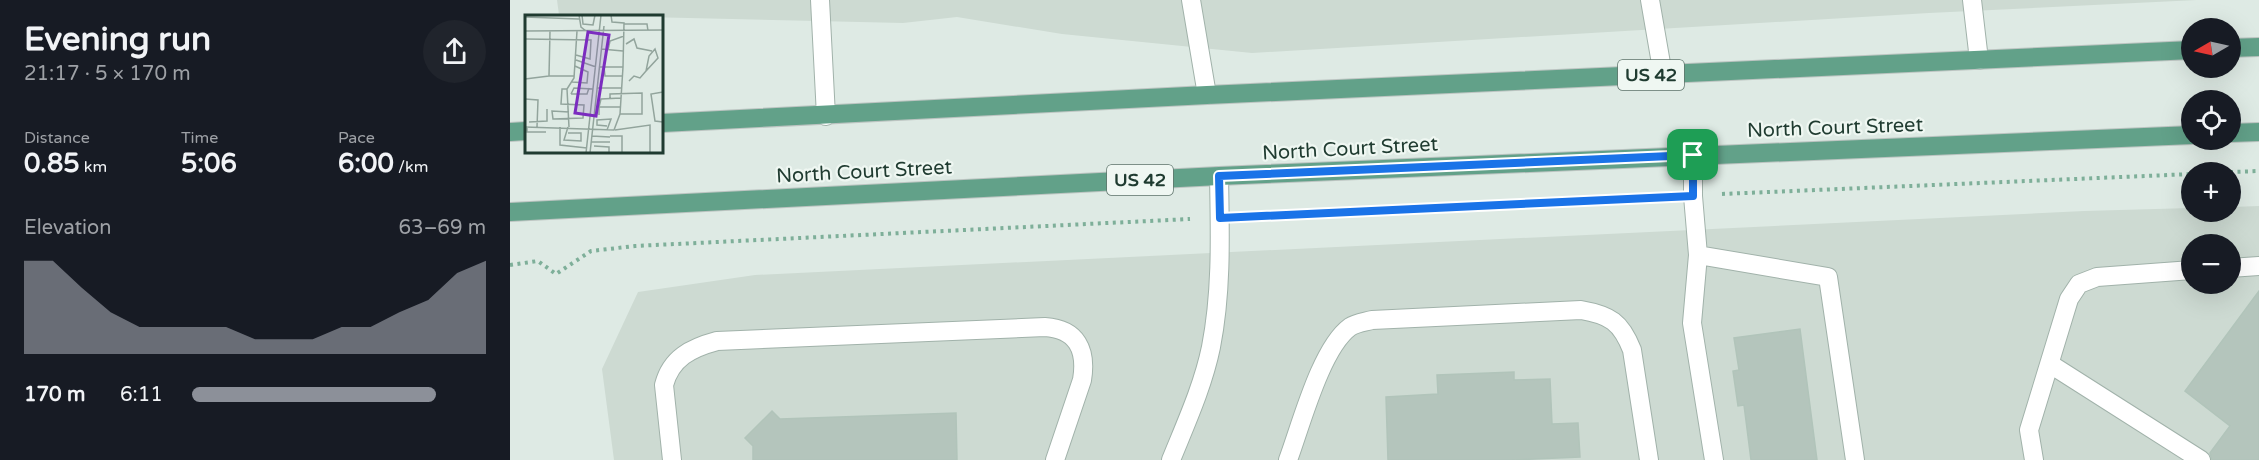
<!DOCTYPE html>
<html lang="en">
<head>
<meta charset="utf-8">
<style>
  :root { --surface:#171b24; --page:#20242c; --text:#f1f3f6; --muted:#9ea1a6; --accent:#8c9099 }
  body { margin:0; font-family:"Varela Round",sans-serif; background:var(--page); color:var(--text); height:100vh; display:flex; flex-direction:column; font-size:22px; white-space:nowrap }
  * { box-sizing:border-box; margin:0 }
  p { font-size:20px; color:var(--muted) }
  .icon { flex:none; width:33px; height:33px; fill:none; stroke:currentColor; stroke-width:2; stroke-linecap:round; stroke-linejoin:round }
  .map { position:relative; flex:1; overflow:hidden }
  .details { display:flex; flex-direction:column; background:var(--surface); width:510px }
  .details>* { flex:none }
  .needle { width:39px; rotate:261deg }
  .fabs { position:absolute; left:1671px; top:18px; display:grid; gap:12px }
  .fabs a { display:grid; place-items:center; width:60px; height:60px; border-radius:50%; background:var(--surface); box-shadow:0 6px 24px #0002; font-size:30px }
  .pin { position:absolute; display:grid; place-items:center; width:51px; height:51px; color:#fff; margin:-26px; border-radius:12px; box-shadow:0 3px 9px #0006 }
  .round { display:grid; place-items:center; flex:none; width:63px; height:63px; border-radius:32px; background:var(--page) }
  .overview { display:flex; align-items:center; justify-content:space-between; height:102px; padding:0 24px }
  h1 { font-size:33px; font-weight:800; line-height:45px }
  .metrics { display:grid; grid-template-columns:repeat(3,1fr); gap:9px; height:102px; padding:6px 24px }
  .metrics div { display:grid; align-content:center }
  .metrics b { font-size:26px; font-weight:800 }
  .metrics small { font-size:16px; font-weight:400 }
  .metrics p { font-size:16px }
  .chart { height:168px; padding:12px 24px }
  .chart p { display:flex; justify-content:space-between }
  .chart svg { width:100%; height:108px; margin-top:6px; fill:var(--accent); opacity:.7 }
  ul { padding:0 24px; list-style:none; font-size:20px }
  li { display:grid; grid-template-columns:96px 72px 1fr; align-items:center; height:45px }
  li i { height:15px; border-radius:8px; background:var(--accent) }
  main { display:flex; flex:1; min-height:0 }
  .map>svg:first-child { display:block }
  .built { fill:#cddad2; fill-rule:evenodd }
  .building { fill:#b4c5bc; stroke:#b1c4ba; stroke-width:1.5 }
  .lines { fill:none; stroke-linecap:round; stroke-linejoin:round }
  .lane-casing { stroke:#a1b2aa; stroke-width:20 }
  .primary-casing { stroke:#bcc4c1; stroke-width:20 }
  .path { stroke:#7eaf99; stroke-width:4; stroke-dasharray:3 4.5; stroke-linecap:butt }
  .lane { stroke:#fff; stroke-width:18 }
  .primary { stroke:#62a189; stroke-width:18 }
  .route-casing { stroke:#fff; stroke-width:12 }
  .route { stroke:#1a73e8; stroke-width:8 }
  .labels { text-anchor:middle; stroke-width:4.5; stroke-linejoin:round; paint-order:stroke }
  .shield { fill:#eff7f2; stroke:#5d736a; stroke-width:1.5 }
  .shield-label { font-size:18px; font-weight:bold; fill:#1f3b30 }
  .street-label { font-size:20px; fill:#1f3b30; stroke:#eff7f2 }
  .inset-road { fill:none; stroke:#92a49c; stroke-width:1.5 }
  .view { fill:#7b2cbf; fill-opacity:0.15; stroke:#7b2cbf; stroke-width:3 }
  .inset-edge { fill:none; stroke:#1f3b30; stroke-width:3 }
</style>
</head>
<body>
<main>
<section class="details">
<div class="overview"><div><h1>Evening run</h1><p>21:17 · 5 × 170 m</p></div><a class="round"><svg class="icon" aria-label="share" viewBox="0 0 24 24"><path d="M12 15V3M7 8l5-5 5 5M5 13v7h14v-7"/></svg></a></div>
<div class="metrics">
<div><p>Distance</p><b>0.85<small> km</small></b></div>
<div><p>Time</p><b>5:06</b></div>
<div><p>Pace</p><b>6:00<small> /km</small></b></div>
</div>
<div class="chart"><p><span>Elevation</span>63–69 m</p>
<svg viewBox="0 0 160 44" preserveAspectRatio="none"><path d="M0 44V6L10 6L20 17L30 27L40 33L50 33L60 33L70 33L80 38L90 38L100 38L110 33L120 33L130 27L140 22L150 11L160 6V44z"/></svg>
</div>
<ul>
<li><b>170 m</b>6:11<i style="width:83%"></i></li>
</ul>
</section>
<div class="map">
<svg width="1749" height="460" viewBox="0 0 1749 460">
  <rect width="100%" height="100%" fill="#deeae4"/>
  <path class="built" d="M 47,0 L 1687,0 L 1419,13 L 742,53 L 552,34 L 447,17 L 393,23 L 49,15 Z
    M 1749,206 L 1749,460 L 104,460 L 92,369 L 128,292 L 245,275 L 1574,211 L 1681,208 L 1682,212 L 1720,212 L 1721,207 ZM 1682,244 L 1720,244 L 1720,284 L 1682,284 Z"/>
  <path class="building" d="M 1749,291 L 1749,460 L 1702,460 L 1700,453 L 1720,426 L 1675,391 Z
    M 1290,329 L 1307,460 L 1241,460 L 1234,405 L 1228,406 L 1223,371 L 1229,370 L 1224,338 Z
    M 1004,372 L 1004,380 L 1040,379 L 1042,424 L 1068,423 L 1070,457 L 1002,460 L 878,460 L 876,397 L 928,394 L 927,375 Z
    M 262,411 L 270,419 L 446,413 L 447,460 L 243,460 L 243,446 L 235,438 Z"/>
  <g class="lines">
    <defs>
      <path id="lane" d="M 310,0 L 316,116
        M 681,0 L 697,95
        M 1140,0 L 1153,75
        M 1462,0 L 1469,60
        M 1183,155 L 1183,196 L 1188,255 L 1182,323 L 1204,460
        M 1188,255 L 1318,277 L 1345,460
        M 1720,268 L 1749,266
        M 1540,364 L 1691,460
        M 162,460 L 154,385 C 161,358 181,348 207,341 L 535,327 C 567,329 577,350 572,380 L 545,460
        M 661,460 C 676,423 693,386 701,347 C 712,291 710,233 709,176
        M 778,460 C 791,425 811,348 840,327 C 846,323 855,322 862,320 L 1071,310 C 1100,315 1111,322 1122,350 L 1139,460
        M 1524,460 L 1519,430 L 1559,299 L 1569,284 L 1587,277 L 1682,270"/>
      <path id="primary" d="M 1720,48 L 1749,47
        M 152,123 L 697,95 L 1682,50
        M 0,132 L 16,131
        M 1720,133 L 1749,132
        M 0,212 L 709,176 L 1682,135"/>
    </defs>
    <use href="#lane" class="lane-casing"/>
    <use href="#primary" class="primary-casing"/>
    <path class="path" d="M 1720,172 L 1749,171
      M 1212,194 L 1682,174
      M 738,216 L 1153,197
      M 0,265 L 28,261 L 46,274 L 81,251 L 125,246 L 680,219"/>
    <use href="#lane" class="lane"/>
    <use href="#primary" class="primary"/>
  </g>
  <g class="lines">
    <defs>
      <path id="route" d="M 1183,155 L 1183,196 L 710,218 L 709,176 Z"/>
    </defs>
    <use href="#route" class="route-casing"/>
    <use href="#route" class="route"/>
  </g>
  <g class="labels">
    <g class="shield">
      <rect x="1108" y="60" width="66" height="30" rx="4.5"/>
      <rect x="597" y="165" width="66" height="30" rx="4.5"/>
    </g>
    <g class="shield-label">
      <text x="1141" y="81">US 42</text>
      <text x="630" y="186">US 42</text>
    </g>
    <g class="street-label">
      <text transform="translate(1325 127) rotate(-2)" y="7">North Court Street</text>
      <text transform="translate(840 148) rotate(-3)" y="7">North Court Street</text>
      <text transform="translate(354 171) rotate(-3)" y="7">North Court Street</text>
    </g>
  </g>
  <g transform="translate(15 15)">
    <rect width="138" height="138" fill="#deeae4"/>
    <path class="inset-road" d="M 54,0 L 56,12 L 61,16M 57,0 L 58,9 L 68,10 L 70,0M 86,0 L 87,7 L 99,8 L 98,52M 0,2 L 54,4M 99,9 L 122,9 L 123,16M 0,16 L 138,15M 25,16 L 24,61 L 49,61M 0,24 L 66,25 L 65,44 L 51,40M 101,29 L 109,24 L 112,33 L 127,36M 76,34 L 98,36M 130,34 L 133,43 L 121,56 L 124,41 ZM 83,35 L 85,26 L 99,21M 51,45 L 71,52M 79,52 L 80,61 L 97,61M 0,64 L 24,61M 104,66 L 109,61 L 115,63 L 121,56M 47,67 L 62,68 L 63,57 L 50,51M 72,73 L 97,73M 42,74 L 37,74 L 36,89 L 59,90 L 58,103 L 28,104 L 27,96 L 44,97M 138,77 L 126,79 L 130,106 L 138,107M 46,79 L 49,73 L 68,74M 46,79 L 62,79 L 64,73M 0,84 L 13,85 L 12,112M 85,84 L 85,79 L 117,78 L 117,99 L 95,99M 74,92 L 76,84 L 96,83M 74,100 L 74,92 L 96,92M 4,107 L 22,106 L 22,94M 0,112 L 89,115 L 95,99 L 98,52 L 74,52M 2,112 L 2,117 L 21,117M 35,112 L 35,130 L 62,133M 44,112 L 42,74 L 49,63 L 52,16M 82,115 L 86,104 L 72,105 L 72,110 L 82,111M 90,115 L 125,110 L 125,138M 43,118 L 56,118 L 56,126 L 39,125 L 43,112M 67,121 L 85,122M 85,121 L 97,121 L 97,138M 66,127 L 85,127M 69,131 L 84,132 L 84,138M 61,138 L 76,0M 65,138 L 79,11"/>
    <path class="view" d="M 63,17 L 84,20 L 71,101 L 50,98 Z"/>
    <rect width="138" height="138" class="inset-edge"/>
  </g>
</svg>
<div class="fabs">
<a><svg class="needle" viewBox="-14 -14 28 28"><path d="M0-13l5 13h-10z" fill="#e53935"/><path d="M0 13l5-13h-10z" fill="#9ea1a6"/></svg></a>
<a><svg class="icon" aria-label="locate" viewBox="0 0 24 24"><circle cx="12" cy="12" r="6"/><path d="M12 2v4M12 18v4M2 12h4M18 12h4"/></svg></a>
<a>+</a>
<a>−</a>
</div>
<div class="pin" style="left:1183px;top:155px;background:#1e9e55"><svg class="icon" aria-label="arrive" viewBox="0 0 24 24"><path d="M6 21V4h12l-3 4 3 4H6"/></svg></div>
</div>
</main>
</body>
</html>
